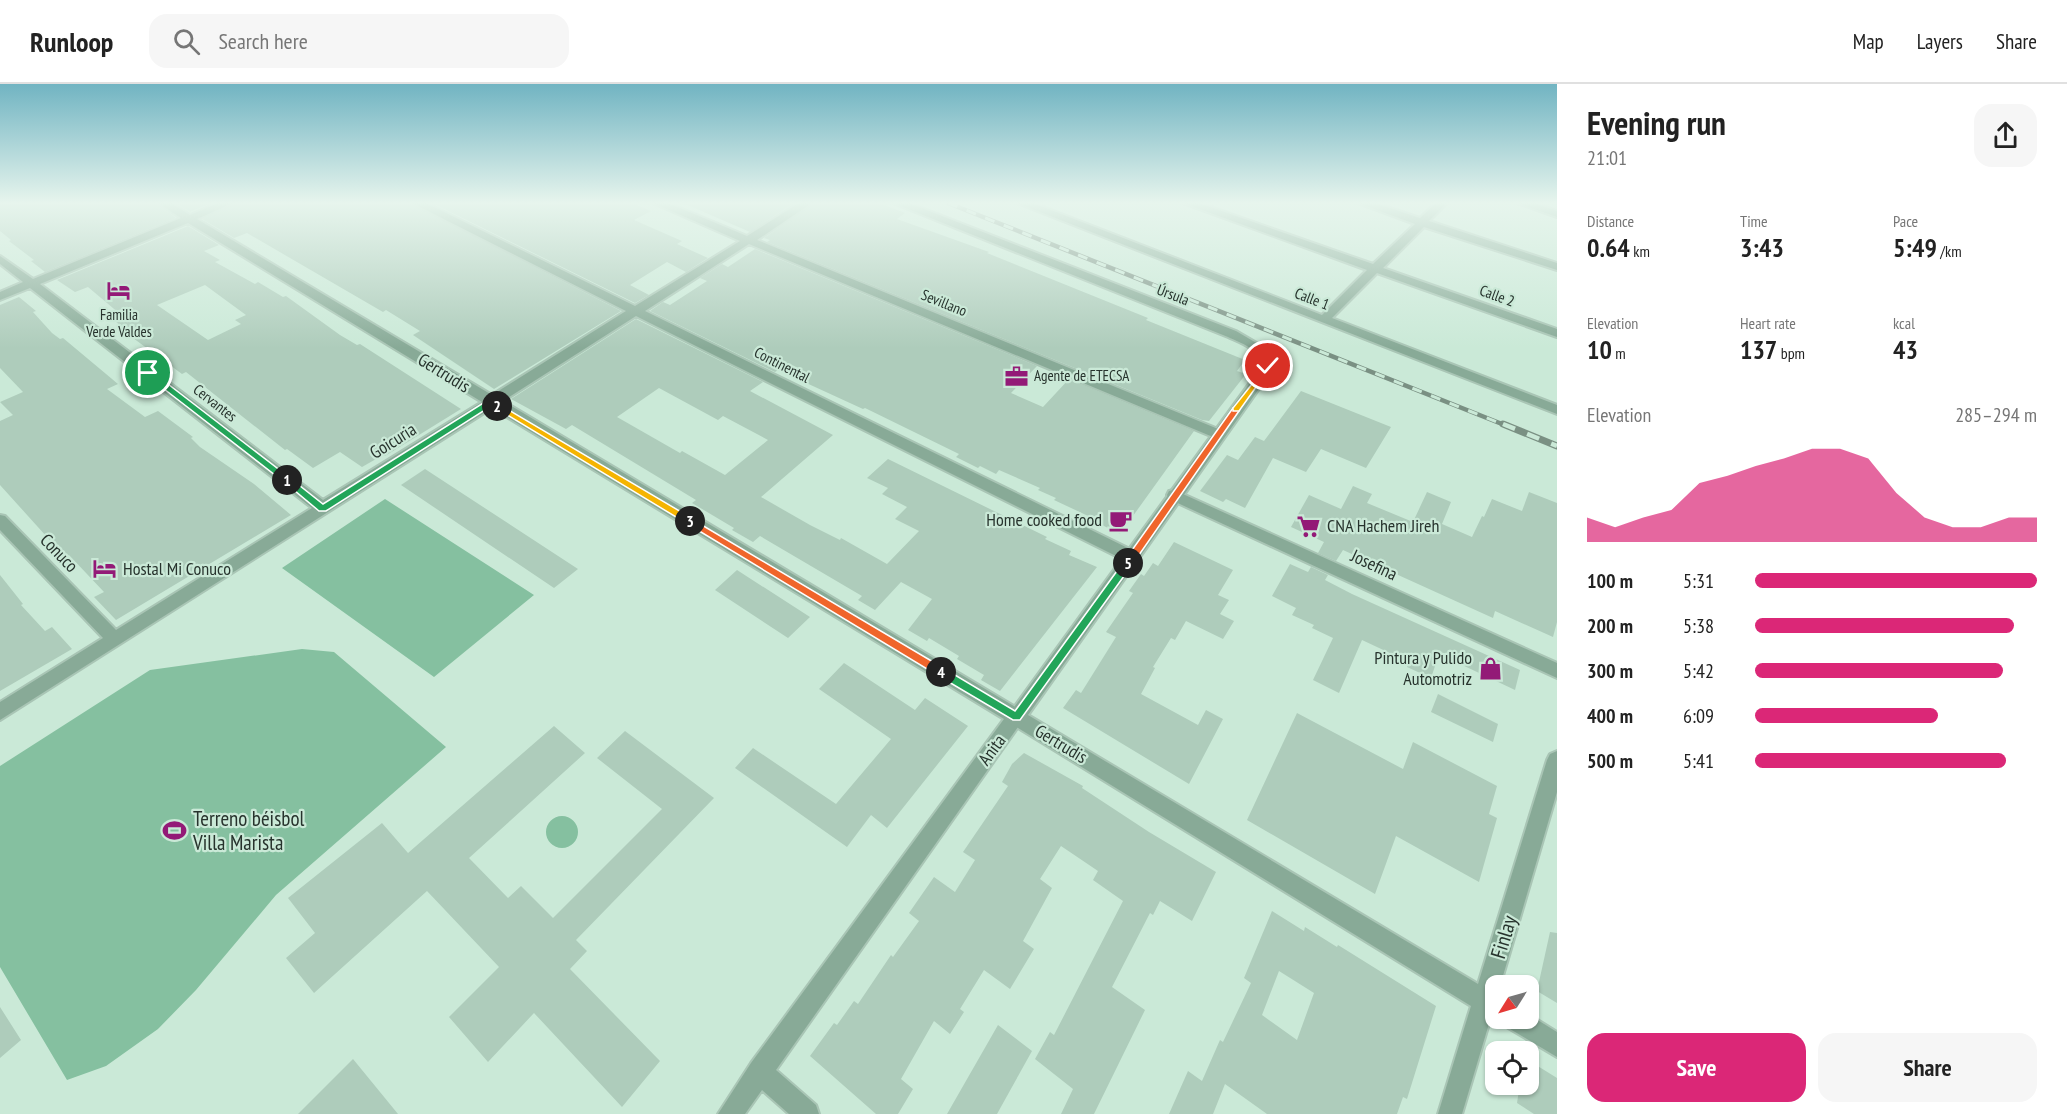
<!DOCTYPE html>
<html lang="en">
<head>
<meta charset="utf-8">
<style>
  :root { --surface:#fff; --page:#f6f6f6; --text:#222; --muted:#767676; --line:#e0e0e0; --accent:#db2777 }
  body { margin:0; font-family:"PT Sans Narrow",sans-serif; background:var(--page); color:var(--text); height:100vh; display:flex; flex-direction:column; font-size:22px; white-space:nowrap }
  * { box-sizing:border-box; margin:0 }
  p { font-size:20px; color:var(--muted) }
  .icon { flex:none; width:33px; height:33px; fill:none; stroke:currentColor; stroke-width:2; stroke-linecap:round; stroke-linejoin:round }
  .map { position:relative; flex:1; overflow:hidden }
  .details { display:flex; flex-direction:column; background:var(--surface); width:510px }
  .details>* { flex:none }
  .needle { width:39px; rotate:233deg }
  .buttons { position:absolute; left:1485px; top:891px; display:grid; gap:12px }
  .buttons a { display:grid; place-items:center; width:54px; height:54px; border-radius:12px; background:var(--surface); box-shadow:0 2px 4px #0004; font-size:30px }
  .pin { position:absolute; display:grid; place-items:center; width:51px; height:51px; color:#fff; margin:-26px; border:3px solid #fff; border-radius:50%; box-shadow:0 2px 6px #0007 }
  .km { position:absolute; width:30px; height:30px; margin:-15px; border-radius:50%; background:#222; color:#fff; font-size:16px; line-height:30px; text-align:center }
  .round { display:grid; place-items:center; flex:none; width:63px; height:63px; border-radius:18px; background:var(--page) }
  .summary { display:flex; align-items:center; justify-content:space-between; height:102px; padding:0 30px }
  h1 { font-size:33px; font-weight:700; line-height:45px }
  .metrics { display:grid; grid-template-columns:repeat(3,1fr); gap:9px; height:102px; padding:6px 30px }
  .metrics div { display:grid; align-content:center }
  .metrics b { font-size:26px; font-weight:700 }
  .metrics small { font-size:16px; font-weight:400 }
  .metrics p { font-size:16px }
  .chart { height:168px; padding:12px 30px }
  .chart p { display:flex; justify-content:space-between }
  .chart svg { width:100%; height:108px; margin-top:6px; fill:var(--accent); opacity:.7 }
  .action { display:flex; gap:12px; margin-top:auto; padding:12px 30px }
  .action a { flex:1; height:69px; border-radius:18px; background:var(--accent); color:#fff; font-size:24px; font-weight:700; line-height:69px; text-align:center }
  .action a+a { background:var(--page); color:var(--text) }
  ul { padding:0 30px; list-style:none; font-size:20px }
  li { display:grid; grid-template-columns:96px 72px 1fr; align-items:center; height:45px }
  li i { height:15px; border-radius:8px; background:var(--accent) }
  header { display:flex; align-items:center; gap:36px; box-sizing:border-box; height:84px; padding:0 30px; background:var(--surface); border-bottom:2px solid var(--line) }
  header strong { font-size:28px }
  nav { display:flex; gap:33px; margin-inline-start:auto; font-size:21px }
  .search { width:420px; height:54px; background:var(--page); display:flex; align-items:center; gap:15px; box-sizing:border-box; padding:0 21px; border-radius:18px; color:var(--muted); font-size:22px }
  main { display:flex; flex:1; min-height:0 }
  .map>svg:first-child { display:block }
  .green { fill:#85c0a0 }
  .building { fill:#aeccbb; fill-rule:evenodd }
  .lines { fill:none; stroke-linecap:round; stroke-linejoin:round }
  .minor-casing { stroke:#a9c5b5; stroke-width:4 }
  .tertiary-casing { stroke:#a9c5b5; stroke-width:4 }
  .minor { fill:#88aa97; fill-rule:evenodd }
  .tertiary { fill:#88aa97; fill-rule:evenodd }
  .rail-far1-casing { stroke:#7a9083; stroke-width:4.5 }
  .rail-casing { stroke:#7a9083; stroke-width:7 }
  .rail-far1 { stroke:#cae9d7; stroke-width:3; stroke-dasharray:10; stroke-linecap:butt }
  .rail { stroke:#cae9d7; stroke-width:4.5; stroke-dasharray:13; stroke-linecap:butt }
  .split-1 { fill:#22a559; stroke:#fff; stroke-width:1.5 }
  .split-2 { fill:#22a559; stroke:#fff; stroke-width:1.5 }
  .split-3 { fill:#f5b400; stroke:#fff; stroke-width:1.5 }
  .split-4 { fill:#f0652b; stroke:#fff; stroke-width:1.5 }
  .split-5 { fill:#22a559; stroke:#fff; stroke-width:1.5 }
  .split-6 { fill:#f0652b; stroke:#fff; stroke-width:1.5 }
  .split-7 { fill:#f5b400; stroke:#fff; stroke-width:1.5 }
  .labels { text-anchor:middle; stroke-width:4.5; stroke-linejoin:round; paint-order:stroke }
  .far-street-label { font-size:15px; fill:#27332d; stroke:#cae9d7 }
  .far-poi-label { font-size:15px; fill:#27332d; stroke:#cae9d7 }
  .street-label { font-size:18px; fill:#27332d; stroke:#cae9d7 }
  .poi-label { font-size:18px; fill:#27332d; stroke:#cae9d7; text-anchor:end }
  .near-poi-label { font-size:21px; fill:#27332d; stroke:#cae9d7; text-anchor:start }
  .near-street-label { font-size:21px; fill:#27332d; stroke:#cae9d7 }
</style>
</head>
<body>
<header>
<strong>Runloop</strong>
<div class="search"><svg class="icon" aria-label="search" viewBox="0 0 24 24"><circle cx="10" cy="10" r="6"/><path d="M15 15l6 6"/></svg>Search here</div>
<nav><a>Map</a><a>Layers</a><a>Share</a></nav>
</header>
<main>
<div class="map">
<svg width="1557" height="1030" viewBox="0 0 1557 1030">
  <rect width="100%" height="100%" fill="#cae9d7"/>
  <path class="green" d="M 385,415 L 534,511 L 434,593 L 282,484 Z
    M 302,565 L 334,568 L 446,663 L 276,811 L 196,906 L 158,945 L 106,982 L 67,996 L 0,883 L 0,682 L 150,586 Z
    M546 748a16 16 0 1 1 32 0a16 16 0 1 1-32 0Z"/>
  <path class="building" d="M 0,119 L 156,119 L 176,134 L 45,188 L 31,177 L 34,176 L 9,157 L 11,156 L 0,147 Z
    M 176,119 L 211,119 L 190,128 Z
    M 235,119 L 410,119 L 621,227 L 494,305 L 413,251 L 420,247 L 386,226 L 383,228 L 247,149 L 234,154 L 202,135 Z
    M 432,119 L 632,119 L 651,127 L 634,136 L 682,157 L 677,160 L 708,174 L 686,188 L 667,178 L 630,201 L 649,211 L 635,219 Z
    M 683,119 L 794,119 L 750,148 Z
    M 814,119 L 879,119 L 905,129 L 897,135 L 989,168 L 987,169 L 1148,234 L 1146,236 L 1245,276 L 1237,287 L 1246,290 L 1209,337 L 1202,336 L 767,158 L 770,156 L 764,154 Z
    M 188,142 L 219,161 L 204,167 L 220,176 L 215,178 L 255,200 L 258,198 L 283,213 L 286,212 L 340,251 L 357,261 L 360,260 L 461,325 L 385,372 L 383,371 L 362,383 L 340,368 L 313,384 L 287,365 L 285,366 L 186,288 L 182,290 L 133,254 L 111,233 L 120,230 L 88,203 L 75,208 L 57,196 ZM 205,201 L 246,231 L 235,236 L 241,240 L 208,256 L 157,221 Z
    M 755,165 L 1037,282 L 1011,309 L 1043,323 L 1069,295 L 1194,347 L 1120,450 L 1100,440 L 1101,438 L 1054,416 L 1056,414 L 1038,406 L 1040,404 L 999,386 L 996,390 L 980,382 L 978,384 L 956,373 L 959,370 L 865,324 L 863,325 L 778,286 L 775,288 L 650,227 L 663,218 L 670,221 L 707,197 L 700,194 L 722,180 L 728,183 Z
    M 19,213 L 36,227 L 33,228 L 52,249 L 60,255 L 63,254 L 118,300 L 107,305 L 145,333 L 158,327 L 193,353 L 191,354 L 200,363 L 254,400 L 291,431 L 116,536 L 94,513 L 104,508 L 69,471 L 65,473 L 0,401 L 0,337 L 13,331 L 0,318 L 23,308 L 0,284 L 0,221 Z
    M 636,235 L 763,298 L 750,307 L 833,351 L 761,413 L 810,441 L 840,456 L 841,454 L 887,480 L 919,447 L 895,435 L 907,423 L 882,410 L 888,404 L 867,394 L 888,375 L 1047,453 L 1045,455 L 1071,467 L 1069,471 L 1097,483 L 1000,607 L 981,596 L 984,591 L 957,575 L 959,572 L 929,554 L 927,557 L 908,546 L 932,515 L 901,498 L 875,526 L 858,516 L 862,512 L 760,452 L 753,458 L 732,446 L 734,444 L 692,419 L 696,416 L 572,341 L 566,345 L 511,315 ZM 659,304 L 718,336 L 723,332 L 768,356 L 725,391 L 682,367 L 680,369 L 617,333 Z
    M 1301,307 L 1391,343 L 1366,384 L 1321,365 L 1306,388 L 1273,374 L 1245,424 L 1226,415 L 1223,418 L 1200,407 L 1227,371 L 1238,376 L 1255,353 L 1264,357 Z
    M 425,385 L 578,485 L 554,504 L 401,401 Z
    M 1353,402 L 1372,410 L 1367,419 L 1413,438 L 1427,408 L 1451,418 L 1442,440 L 1472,453 L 1482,432 L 1484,433 L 1492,415 L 1522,427 L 1529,408 L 1557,419 L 1557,538 L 1553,553 L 1495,527 L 1493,534 L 1343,466 L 1336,477 L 1318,469 L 1324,458 L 1291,443 L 1309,411 L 1341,425 Z
    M 1174,458 L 1233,486 L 1218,511 L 1229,516 L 1220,530 L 1234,537 L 1223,555 L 1186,537 L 1175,556 L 1171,554 L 1153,583 L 1155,584 L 1141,610 L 1198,641 L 1206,626 L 1223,635 L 1189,700 L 1063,624 L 1076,606 L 1081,609 L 1116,553 L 1106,548 L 1133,509 L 1129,507 L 1141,490 L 1144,492 L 1153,479 L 1158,482 Z
    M 1290,480 L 1308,488 L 1311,483 L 1328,491 L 1325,496 L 1352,510 L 1520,586 L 1515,606 L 1439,570 L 1431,594 L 1407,583 L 1409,578 L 1362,556 L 1339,609 L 1313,596 L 1333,554 L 1312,544 L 1314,541 L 1292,531 L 1296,524 L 1272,512 Z
    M 737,486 L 810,533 L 788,554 L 715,506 Z
    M 0,491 L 23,520 L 21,521 L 45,547 L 52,543 L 72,565 L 0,607 Z
    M 844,579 L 915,626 L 925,614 L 968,642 L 887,744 L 871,731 L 847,763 L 735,684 L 753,664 L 836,720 L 891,655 L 819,605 Z
    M 1438,610 L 1498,640 L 1493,658 L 1431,628 Z
    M 1297,629 L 1403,685 L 1413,658 L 1497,702 L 1489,730 L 1497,734 L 1479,798 L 1396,752 L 1375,810 L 1247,736 Z
    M 554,642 L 585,669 L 469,774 L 508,814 L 521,802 L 553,834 L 662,725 L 597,674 L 625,647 L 714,714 L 576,856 L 587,867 L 570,885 L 660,977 L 622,1023 L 534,929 L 488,978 L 449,933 L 499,883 L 427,807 L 314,909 L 286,874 L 315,849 L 288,814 L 382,739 L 408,769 Z
    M 1024,669 L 1083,702 L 1082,704 L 1149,748 L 1216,788 L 1192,837 L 1160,817 L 1153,831 L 1150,829 L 1112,903 L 1145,926 L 1094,1030 L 1061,1030 L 1073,1005 L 1035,975 L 1050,948 L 1054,951 L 1123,817 L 1093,796 L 1098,787 L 1061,762 L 1040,795 L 1052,804 L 1023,857 L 1034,865 L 1010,905 L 984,886 L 960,925 L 964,928 L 950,950 L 934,937 L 901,995 L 913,1005 L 898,1030 L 876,1030 L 810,972 L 834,939 L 837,941 L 854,917 L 858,920 L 891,871 L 893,873 L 919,837 L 909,829 L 934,793 L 955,808 L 975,776 L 963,768 L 1008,702 L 1002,698 L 1012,680 Z
    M 1272,827 L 1304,847 L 1305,843 L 1337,863 L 1338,861 L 1436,922 L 1407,1015 L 1403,1013 L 1397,1030 L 1267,1030 L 1225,1000 L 1213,1030 L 1169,1030 L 1188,987 L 1202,997 L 1220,956 L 1223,958 L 1251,899 L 1244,894 ZM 1279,887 L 1314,909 L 1297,956 L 1262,931 Z
    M 1550,848 L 1557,849 L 1557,919 L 1537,907 Z
    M 0,923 L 21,956 L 0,974 Z
    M 998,941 L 1032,967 L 997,1030 L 947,1030 Z
    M 353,975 L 398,1030 L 298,1030 Z
    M 1528,976 L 1557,994 L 1557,1030 L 1534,1030 L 1517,1019 L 1520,1000 L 1528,1000 Z"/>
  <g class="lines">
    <defs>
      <path id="minor" d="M 158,119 L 171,119 L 190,131 L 218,119 L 233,119 L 197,135 L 492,311 L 626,227 L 412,119 L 426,119 L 635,222 L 740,157 L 653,119 L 668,119 L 747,152 L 799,119 L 812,119 L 757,156 L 1223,347 L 1225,350 L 1223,353 L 1213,353 L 749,160 L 645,227 L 1138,469 L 1140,473 L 1138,477 L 1126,477 L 636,232 L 503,317 L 1022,627 L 1025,633 L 776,986 L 816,1021 L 819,1030 L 789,1030 L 762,1006 L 745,1030 L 718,1030 L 751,979 L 1004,635 L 492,324 L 0,636 L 0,618 L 103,554 L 0,446 L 0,431 L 5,432 L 116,546 L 312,424 L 30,204 L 0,216 L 0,208 L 23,198 L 0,180 L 0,172 L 33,195 L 181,134 ZM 188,139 L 482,318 L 323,416 L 40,200 Z
        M 1017,119 L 1033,119 L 1322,231 L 1367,186 L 1183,119 L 1199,119 L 1373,180 L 1415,140 L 1358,119 L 1375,119 L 1420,134 L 1436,119 L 1447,119 L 1429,137 L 1557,179 L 1557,186 L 1424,143 L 1383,184 L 1557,245 L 1557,253 L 1377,189 L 1332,234 L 1557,321 L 1557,330 Z
        M 1517,119 L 1534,119 L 1557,127 L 1557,133 Z
        M 1174,406 L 1557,579 L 1557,594 L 1169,415 L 1167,411 L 1169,407 Z"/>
      <path id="tertiary" d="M 893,119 L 909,119 L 1236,247 L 1265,264 L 1274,276 L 1273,285 L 1028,631 L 1478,900 L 1547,676 L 1550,670 L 1557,667 L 1557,708 L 1500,902 L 1496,902 L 1496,934 L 1498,934 L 1496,935 L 1491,933 L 1462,1030 L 1438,1030 L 1471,922 L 1010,639 L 1007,633 L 1262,282 C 1260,265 1241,259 1228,253 Z
        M 1528,930 L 1557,948 L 1557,973 L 1505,942 L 1502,934 L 1528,934 Z"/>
    </defs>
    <use href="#minor" class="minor-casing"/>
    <use href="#tertiary" class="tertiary-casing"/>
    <use href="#minor" class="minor"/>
    <use href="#tertiary" class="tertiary"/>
    <defs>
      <path id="rail-far1" d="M 948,119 L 1507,342"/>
      <path id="rail" d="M 1503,340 L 1557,362"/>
    </defs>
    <use href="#rail-far1" class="rail-far1-casing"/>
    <use href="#rail" class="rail-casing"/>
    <use href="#rail-far1" class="rail-far1"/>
    <use href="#rail" class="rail"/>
  </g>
  <linearGradient id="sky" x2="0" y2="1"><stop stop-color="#71b4c2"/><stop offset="0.45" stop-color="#e7f5ed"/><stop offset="1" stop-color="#e7f5ed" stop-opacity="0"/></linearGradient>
  <rect width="1557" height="264" fill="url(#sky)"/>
  <path class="split-1" d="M 146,287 L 151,287 L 290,394 L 290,398 L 284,398 L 146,291 Z"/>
  <path class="split-2" d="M 488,316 L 494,316 L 501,322 L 497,324 L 491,322 L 326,427 L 319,427 L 282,396 L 290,394 L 323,420 Z"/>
  <path class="split-3" d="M 497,319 L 693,435 L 693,439 L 686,439 L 494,323 L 494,320 Z"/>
  <path class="split-4" d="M 690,434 L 945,585 L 945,591 L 937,591 L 686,439 L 686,435 Z"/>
  <path class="split-5" d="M 1128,475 L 1133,479 L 1132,481 L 1020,636 L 1013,636 L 937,591 L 937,585 L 945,585 L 1015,627 L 1125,476 Z"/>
  <path class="split-6" d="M 1236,323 L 1240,325 L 1239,327 L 1132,481 L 1125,481 L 1125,476 L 1233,324 Z"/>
  <path class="split-7" d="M 1268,280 L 1271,282 L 1239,327 L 1233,327 L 1233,324 Z"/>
  <defs>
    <symbol id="hotel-bare" viewBox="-9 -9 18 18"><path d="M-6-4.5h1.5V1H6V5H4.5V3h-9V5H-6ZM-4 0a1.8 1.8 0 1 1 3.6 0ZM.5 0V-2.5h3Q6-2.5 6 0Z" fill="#931a77" stroke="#cae9d7" stroke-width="2.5" paint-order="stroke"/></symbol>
    <symbol id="office-bare" viewBox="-9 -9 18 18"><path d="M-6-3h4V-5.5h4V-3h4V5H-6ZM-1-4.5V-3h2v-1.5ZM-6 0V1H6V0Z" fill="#931a77" stroke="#cae9d7" stroke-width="2.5" paint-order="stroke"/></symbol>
    <symbol id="cafe-bare" viewBox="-9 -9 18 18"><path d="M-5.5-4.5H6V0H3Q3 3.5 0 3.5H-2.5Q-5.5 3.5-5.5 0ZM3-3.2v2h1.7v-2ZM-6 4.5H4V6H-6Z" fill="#931a77" stroke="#cae9d7" stroke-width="2.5" paint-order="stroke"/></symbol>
    <symbol id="supermarket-bare" viewBox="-9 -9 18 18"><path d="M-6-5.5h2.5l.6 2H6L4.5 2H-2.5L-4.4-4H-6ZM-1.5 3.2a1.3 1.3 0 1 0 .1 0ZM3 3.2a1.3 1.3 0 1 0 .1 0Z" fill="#931a77" stroke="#cae9d7" stroke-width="2.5" paint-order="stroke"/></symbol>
    <symbol id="shop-bare" viewBox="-9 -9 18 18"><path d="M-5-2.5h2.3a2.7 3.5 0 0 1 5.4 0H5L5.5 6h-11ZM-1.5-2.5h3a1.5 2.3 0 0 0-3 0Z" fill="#931a77" stroke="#cae9d7" stroke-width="2.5" paint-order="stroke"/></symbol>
    <symbol id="stadium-bare" viewBox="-9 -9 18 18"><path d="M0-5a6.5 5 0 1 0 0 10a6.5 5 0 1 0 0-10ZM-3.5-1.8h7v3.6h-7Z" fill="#931a77" stroke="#cae9d7" stroke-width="2.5" paint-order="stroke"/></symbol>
  </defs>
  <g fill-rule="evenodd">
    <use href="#hotel-bare" x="102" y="190" width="33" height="33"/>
    <use href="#office-bare" x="1000" y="276" width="33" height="33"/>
    <use href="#cafe-bare" x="1104" y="420" width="33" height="33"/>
    <use href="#supermarket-bare" x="1292" y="426" width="33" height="33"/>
    <use href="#hotel-bare" x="88" y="468" width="33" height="33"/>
    <use href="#shop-bare" x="1474" y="568" width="33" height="33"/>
    <use href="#stadium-bare" x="158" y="730" width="33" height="33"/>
  </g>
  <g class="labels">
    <g class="far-street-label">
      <text transform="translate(1173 211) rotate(21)" y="5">Úrsula</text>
      <text transform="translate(1497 212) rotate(20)" y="5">Calle 2</text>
      <text transform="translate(1312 215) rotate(21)" y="5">Calle 1</text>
      <text transform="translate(944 219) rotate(22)" y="5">Sevillano</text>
      <text transform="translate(782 281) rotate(27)" y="5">Continental</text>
      <text transform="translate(215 319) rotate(38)" y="5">Cervantes</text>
    </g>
    <g class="far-poi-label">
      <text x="119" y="236">Familia<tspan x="119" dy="17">Verde Valdes</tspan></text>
      <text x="1034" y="297" text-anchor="start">Agente de ETECSA</text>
    </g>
    <g class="street-label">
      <text transform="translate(444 289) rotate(32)" y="6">Gertrudis</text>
      <text transform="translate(393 357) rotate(-32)" y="6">Goicuria</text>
      <text transform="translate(59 469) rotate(46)" y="6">Conuco</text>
      <text transform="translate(1374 481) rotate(25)" y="6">Josefina</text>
      <text transform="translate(1061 660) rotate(31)" y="6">Gertrudis</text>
      <text transform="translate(992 666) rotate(-54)" y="6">Anita</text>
    </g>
    <g class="poi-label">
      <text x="1102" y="442">Home cooked food</text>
      <text x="1327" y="448" text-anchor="start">CNA Hachem Jireh</text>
      <text x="123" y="491" text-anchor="start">Hostal Mi Conuco</text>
      <text x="1472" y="580">Pintura y Pulido<tspan x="1472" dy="21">Automotriz</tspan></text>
    </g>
    <g class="near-poi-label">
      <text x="193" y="742">Terreno béisbol<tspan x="193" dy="24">Villa Marista</tspan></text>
    </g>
    <g class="near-street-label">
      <text transform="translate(1504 853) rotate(-73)" y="7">Finlay</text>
    </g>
  </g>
</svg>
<div class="buttons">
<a><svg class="needle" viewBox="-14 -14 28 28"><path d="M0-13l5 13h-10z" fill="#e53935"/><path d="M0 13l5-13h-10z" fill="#767676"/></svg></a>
<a><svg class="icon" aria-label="locate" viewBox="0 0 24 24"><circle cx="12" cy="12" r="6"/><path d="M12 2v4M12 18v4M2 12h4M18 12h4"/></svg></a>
</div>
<div class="pin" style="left:148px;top:289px;background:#1e9e55"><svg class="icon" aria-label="arrive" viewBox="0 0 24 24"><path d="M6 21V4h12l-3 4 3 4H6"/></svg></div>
<div class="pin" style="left:1268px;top:282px;background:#d93025"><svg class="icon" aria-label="check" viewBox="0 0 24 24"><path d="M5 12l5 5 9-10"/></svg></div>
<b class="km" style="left:287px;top:396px">1</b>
<b class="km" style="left:497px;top:322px">2</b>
<b class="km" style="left:690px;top:437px">3</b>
<b class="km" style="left:941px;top:588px">4</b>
<b class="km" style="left:1128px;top:479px">5</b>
</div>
<section class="details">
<div class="summary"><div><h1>Evening run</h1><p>21:01</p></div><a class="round"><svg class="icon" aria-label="share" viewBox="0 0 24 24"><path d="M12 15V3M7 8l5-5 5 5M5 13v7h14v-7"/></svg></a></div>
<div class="metrics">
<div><p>Distance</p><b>0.64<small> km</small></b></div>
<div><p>Time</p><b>3:43</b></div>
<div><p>Pace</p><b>5:49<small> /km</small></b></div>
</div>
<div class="metrics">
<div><p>Elevation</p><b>10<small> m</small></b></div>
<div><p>Heart rate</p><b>137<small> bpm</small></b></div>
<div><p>kcal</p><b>43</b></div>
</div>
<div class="chart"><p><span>Elevation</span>285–294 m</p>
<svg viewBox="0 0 160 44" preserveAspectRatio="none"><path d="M0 44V34L10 38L20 34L30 31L40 20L50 17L60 13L70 10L80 6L90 6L100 10L110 24L120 34L130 38L140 38L150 34L160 34V44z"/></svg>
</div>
<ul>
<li><b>100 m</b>5:31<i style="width:100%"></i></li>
<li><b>200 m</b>5:38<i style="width:92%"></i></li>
<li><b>300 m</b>5:42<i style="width:88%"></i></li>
<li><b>400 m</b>6:09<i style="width:65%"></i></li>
<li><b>500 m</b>5:41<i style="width:89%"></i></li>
</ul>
<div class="action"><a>Save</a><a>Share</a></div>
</section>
</main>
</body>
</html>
